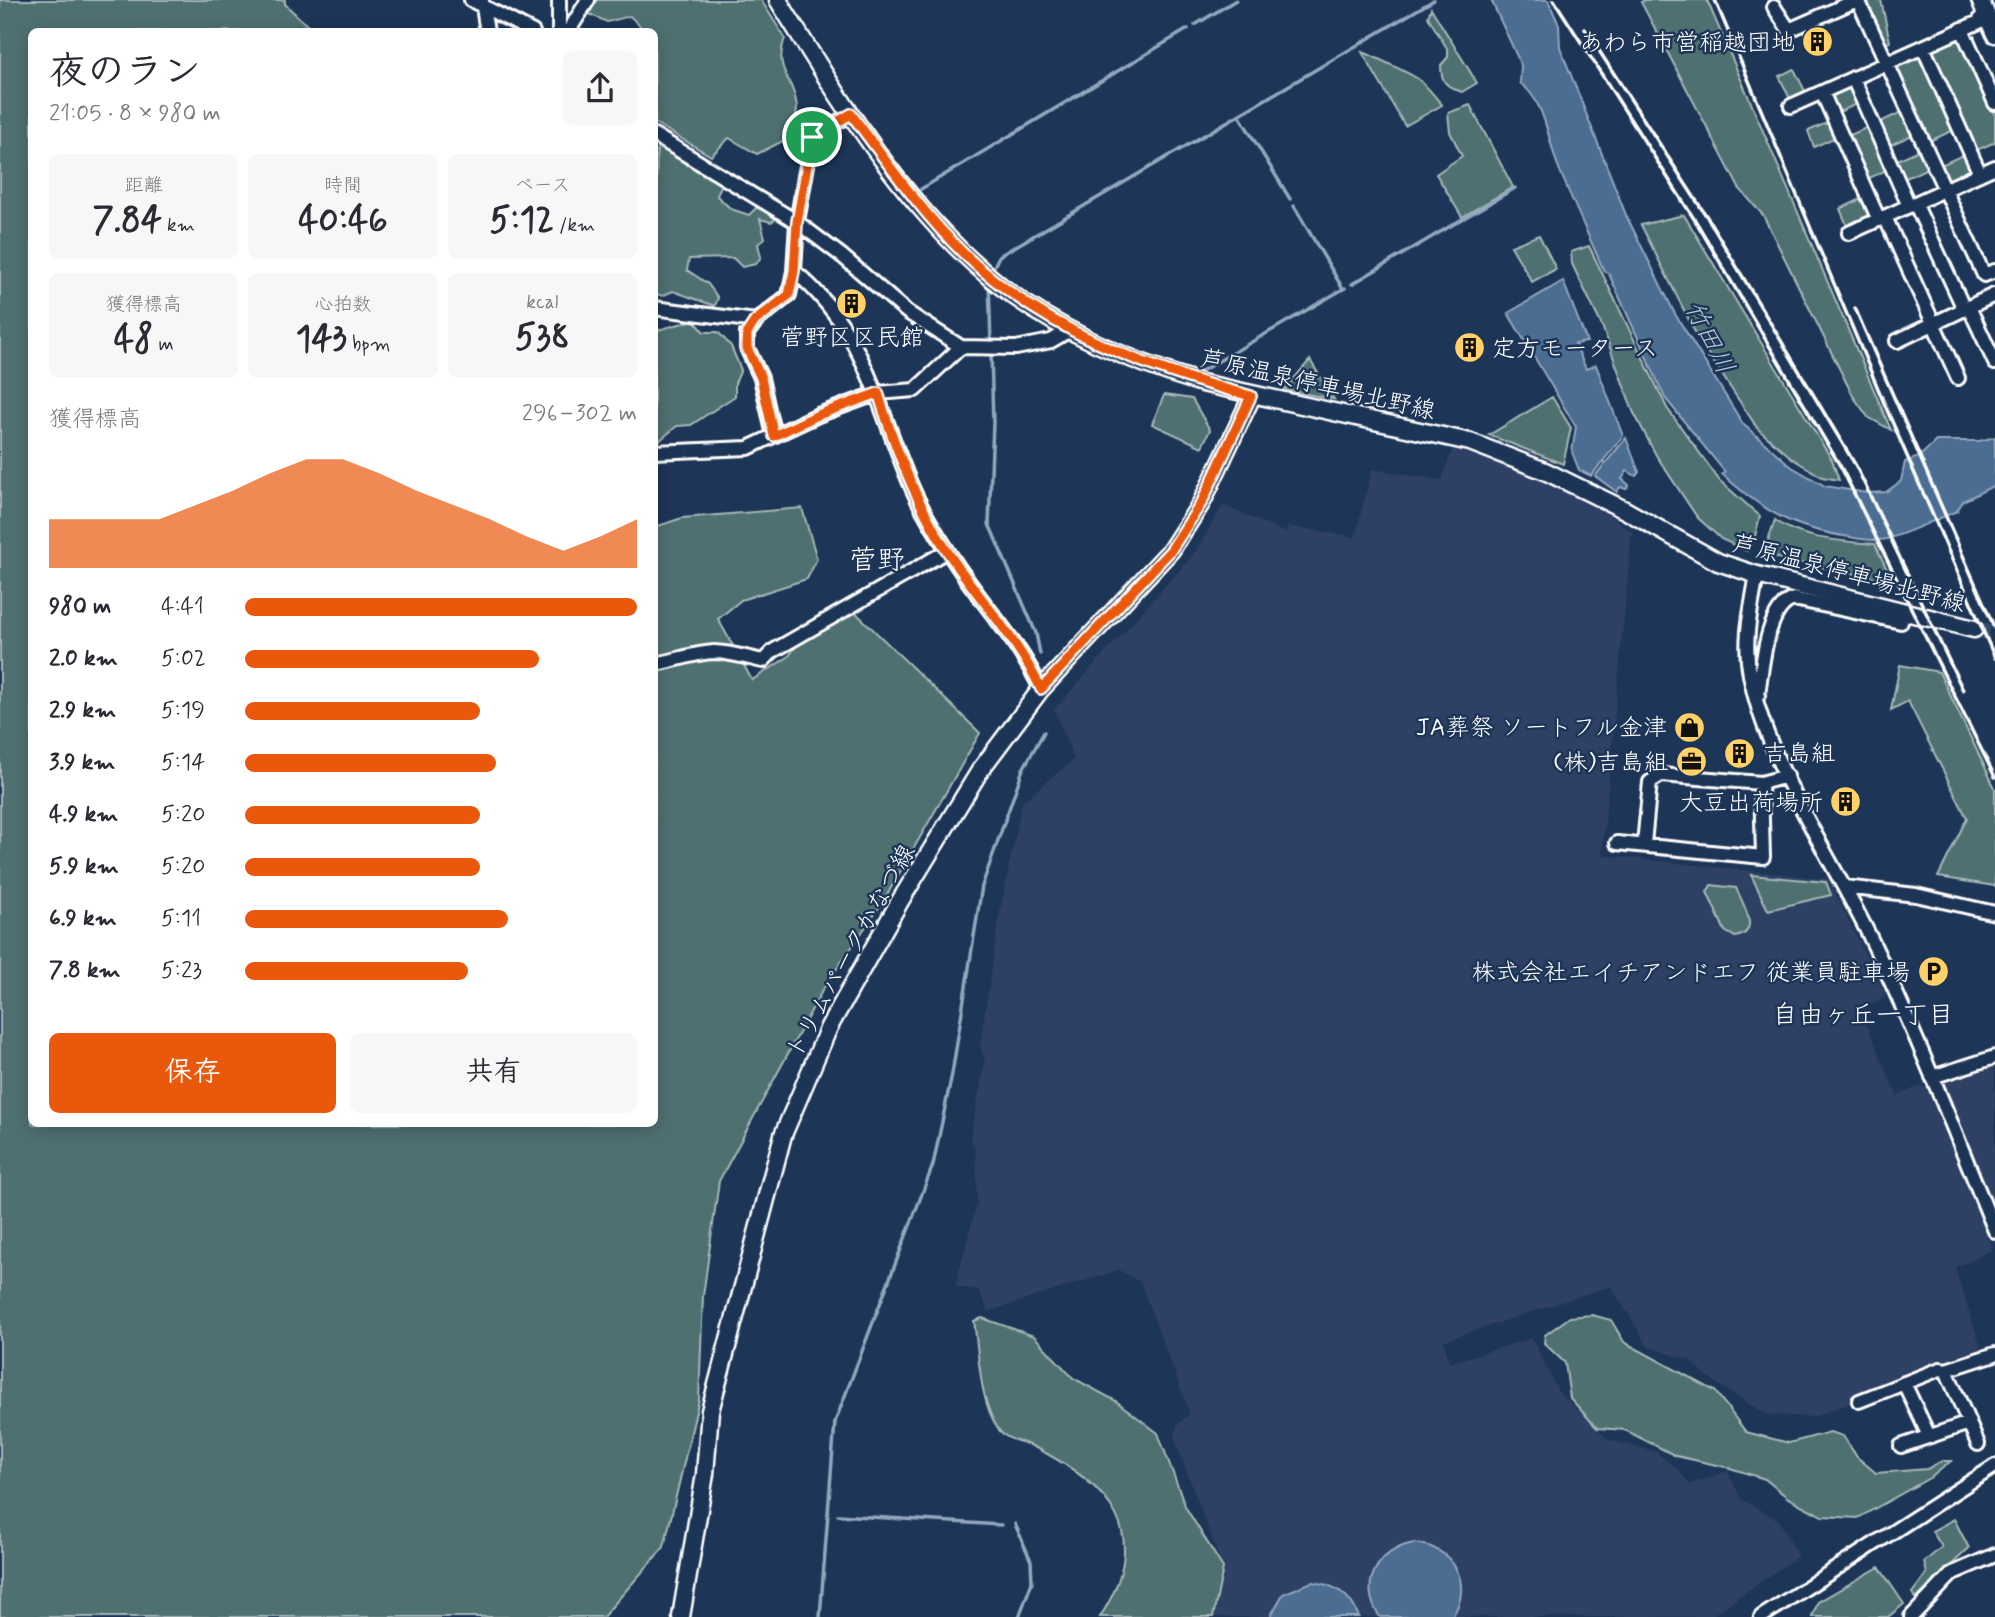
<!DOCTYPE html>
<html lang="ja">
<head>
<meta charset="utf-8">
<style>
  :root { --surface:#fff; --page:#f7f7f7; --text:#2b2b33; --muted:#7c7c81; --accent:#ea580c }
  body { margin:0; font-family:Mynerve,"Klee One",sans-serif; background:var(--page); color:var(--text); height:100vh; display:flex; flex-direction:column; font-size:26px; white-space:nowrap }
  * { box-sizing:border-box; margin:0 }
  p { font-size:23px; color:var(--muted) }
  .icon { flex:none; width:38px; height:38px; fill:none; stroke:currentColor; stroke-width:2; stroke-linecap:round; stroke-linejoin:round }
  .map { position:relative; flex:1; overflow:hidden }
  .details { position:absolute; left:28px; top:28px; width:630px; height:1099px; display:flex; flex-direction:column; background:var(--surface); border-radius:10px; box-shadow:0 4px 18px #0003 }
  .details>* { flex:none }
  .pin { position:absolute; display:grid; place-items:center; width:60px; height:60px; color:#fff; margin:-30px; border:4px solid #fff; border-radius:50%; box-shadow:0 2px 7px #0007 }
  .round { display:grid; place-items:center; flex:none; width:74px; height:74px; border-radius:10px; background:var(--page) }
  .head { display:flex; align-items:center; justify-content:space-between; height:119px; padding:0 21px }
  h1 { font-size:38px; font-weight:700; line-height:52px }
  .metrics { display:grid; grid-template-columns:repeat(3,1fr); gap:10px; height:119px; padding:7px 21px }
  .metrics div { display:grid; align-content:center; border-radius:10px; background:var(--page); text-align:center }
  .metrics b { font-size:35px; font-weight:700 }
  .metrics small { font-size:19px; font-weight:400 }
  .metrics p { font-size:19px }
  .chart { height:196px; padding:14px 21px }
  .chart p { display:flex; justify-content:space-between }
  .chart svg { width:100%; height:126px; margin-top:7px; fill:var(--accent); opacity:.7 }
  .button { display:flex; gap:14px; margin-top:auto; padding:14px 21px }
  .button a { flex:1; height:80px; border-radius:10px; background:var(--accent); color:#fff; font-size:28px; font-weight:700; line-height:80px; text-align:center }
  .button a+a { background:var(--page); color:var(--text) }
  ul { padding:0 21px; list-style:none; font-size:23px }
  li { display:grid; grid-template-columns:112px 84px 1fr; align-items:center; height:52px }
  li i { height:18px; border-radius:9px; background:var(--accent) }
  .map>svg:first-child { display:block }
  .built { fill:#2f4163 }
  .green { fill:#4f7071; stroke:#a7b8b8; stroke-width:2 }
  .water { fill:#4b6d92; stroke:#93a7be; stroke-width:2 }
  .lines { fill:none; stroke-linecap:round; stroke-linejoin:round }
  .stream { stroke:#93a7be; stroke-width:3.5 }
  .major-tunnel { stroke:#344968; stroke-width:16; stroke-dasharray:16 8; stroke-linecap:butt }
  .minor-casing { stroke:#fff; stroke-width:18 }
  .major-casing { stroke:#fff; stroke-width:21 }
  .minor { stroke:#1d3557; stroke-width:12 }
  .major { stroke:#1d3557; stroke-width:16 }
  .rail { stroke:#fff; stroke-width:3.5 }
  .route-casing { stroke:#fff; stroke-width:14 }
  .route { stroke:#ea580c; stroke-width:9 }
  .labels { text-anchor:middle; stroke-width:5; stroke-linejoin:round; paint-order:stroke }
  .poi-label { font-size:24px; fill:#fff; stroke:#1d3557; text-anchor:end }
  .street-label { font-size:24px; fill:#fff; stroke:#1d3557 }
  .water-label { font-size:26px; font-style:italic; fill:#b7c5d3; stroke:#1d3557 }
  .neighbourhood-label { font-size:26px; fill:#fff; stroke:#1d3557 }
  .quarter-label { font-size:28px; fill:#fff; stroke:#1d3557 }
</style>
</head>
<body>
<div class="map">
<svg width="1995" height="1617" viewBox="0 0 1995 1617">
  <rect width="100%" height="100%" fill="#1d3557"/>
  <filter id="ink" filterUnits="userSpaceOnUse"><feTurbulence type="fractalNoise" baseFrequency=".0143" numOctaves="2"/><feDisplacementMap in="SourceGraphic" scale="14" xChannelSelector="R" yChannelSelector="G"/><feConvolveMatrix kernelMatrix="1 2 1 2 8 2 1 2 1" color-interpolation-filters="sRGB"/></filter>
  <g filter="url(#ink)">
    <path class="built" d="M 1453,447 L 1542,480 L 1600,509 L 1632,531 L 1602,855 L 1828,879 L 1886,997 L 1860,1009 L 1897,1095 L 1921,1086 L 1928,1089 L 1992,1250 L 1955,1268 L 1982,1351 L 1814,1417 L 1767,1415 L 1718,1385 L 1689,1360 L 1648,1347 L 1611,1286 L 1444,1341 L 1449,1363 L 1532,1338 L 1558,1391 L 1609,1440 L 1655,1451 L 1677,1469 L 1690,1484 L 1728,1471 L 1741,1499 L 1779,1520 L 1798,1556 L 1710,1617 L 1213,1617 L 1223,1568 L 1174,1438 L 1177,1425 L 1190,1414 L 1140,1282 L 1118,1270 L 988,1312 L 979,1290 L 955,1287 L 977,1202 L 976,1154 L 970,1137 L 985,1063 L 980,1045 L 1001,905 L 1022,802 L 1074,759 L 1054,710 L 1193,555 L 1223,505 L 1286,533 L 1288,526 L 1355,537 L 1372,469 L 1442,480 Z
      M 1995,1061 L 1995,1220 L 1941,1082 L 1943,1078 Z"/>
    <path class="green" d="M 0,0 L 285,0 L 285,4 L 313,31 L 32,32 L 32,1124 L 654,1124 L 655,527 L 682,518 L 802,508 L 817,559 L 807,579 L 741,600 L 718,619 L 752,680 L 788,657 L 820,614 L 852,609 L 980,733 L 884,900 L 823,989 L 719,1181 L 703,1296 L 699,1399 L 664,1547 L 603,1617 L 0,1617 Z
      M 597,0 L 761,0 L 785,38 C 773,72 794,77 797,107 C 797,116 793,125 795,135 L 757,154 L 729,138 L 711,156 L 655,123 L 654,32 L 645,31 L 630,16 L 607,22 L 587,13 Z
      M 1645,0 L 1707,0 L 1891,430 L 1868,417 L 1853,396 L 1763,215 L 1739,188 L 1641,2 Z
      M 1866,0 L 1881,0 L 1890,42 L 1885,44 Z
      M 1431,8 L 1477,83 L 1462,92 C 1445,86 1441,82 1441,65 L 1448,57 L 1448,50 L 1428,17 Z
      M 1960,37 L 1995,113 L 1995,142 L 1975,151 L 1930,51 Z
      M 1362,52 C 1367,53 1413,75 1418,79 C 1427,86 1435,96 1442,105 L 1405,126 Z
      M 1921,54 L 1956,129 L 1930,141 L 1896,65 Z
      M 1794,69 L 1805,91 L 1790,99 L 1779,76 Z
      M 1852,85 L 1859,103 L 1837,113 L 1829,95 Z
      M 1470,105 L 1513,187 L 1462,217 L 1436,174 L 1462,156 L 1450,132 L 1448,113 Z
      M 1906,110 L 1917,133 L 1888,146 L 1878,123 Z
      M 1829,122 L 1836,137 L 1814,147 L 1808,131 Z
      M 1870,126 L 1889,169 L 1865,180 L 1846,137 Z
      M 657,141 L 723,181 L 717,196 L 731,209 L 749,215 L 756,208 L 765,209 L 776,219 L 771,222 L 760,219 L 765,238 L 758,244 L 761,257 L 756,264 L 742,267 L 733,258 L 689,259 L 687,270 L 708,284 L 718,298 L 715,306 L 673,291 L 662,296 L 655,293 Z
      M 1923,148 L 1932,166 L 1904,179 L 1895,161 Z
      M 1965,154 L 1973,173 L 1950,184 L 1941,165 Z
      M 1865,197 L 1875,218 L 1849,230 L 1840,209 Z
      M 1684,215 L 1832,460 L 1839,480 L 1822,477 L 1793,459 L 1758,429 L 1699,340 L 1641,225 Z
      M 1539,235 L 1556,269 L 1532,282 L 1511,246 Z
      M 1589,246 L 1667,408 L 1720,481 L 1760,516 L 1754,540 L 1747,551 L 1721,539 L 1697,517 L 1656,455 L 1633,411 L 1602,326 L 1572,264 L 1571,252 Z
      M 654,319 L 658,330 L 694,320 L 704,332 L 718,332 L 731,346 L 741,370 L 735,383 L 735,396 L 691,425 L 677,426 L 660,440 L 654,437 Z
      M 1310,360 L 1334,399 L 1284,390 Z
      M 1164,395 L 1192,399 L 1210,430 L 1202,447 L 1152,424 Z
      M 1552,397 L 1571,428 L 1563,464 L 1489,435 Z
      M 1775,520 C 1801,540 1843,541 1875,544 L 1890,576 L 1879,579 L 1763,555 Z
      M 1900,665 L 1939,672 L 1995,788 L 1995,886 L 1938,877 L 1967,818 L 1908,701 L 1891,710 Z
      M 1751,875 L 1826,882 L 1831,895 L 1768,910 Z
      M 1711,885 L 1736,888 C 1743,904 1762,933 1735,937 L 1725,931 L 1707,892 Z
      M 1592,1315 L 1611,1320 L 1624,1342 L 1715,1391 L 1746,1432 L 1789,1443 L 1830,1432 L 1843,1436 L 1857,1457 L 1876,1473 L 1927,1469 L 1942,1461 L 1951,1461 L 1933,1476 L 1858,1518 L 1822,1516 L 1788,1498 L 1765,1479 L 1730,1468 L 1676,1456 L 1625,1430 L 1597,1428 L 1570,1398 L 1565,1363 L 1544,1343 L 1545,1335 L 1570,1317 Z
      M 982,1318 L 1034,1336 L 1073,1378 L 1116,1401 L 1158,1433 L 1186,1508 L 1223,1568 L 1213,1617 L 1100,1617 C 1155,1532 1109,1484 1032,1446 C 1021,1441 1006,1440 999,1430 C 979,1402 979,1354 974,1321 Z
      M 1954,1519 L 1969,1548 L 1916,1599 L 1912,1593 L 1927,1573 L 1924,1562 L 1942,1547 L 1932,1531 Z
      M 1879,1567 L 1904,1604 L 1888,1617 L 1812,1617 L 1818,1602 Z"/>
    <path class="water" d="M 1491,0 L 1548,0 L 1559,25 L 1560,47 L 1626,215 L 1675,314 L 1743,424 L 1792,467 L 1825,486 L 1867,493 L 1886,492 L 1901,481 L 1905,462 L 1919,457 L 1936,441 L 1979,441 L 1995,437 L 1995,485 L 1963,501 L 1957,511 C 1934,520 1911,532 1887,539 C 1875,542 1861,539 1850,537 C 1794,529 1764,512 1722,474 L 1725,472 L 1665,398 L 1609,274 L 1604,271 C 1589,236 1572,201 1558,166 C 1547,138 1546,102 1520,83 L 1521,65 Z
      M 1563,281 L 1587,342 L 1575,344 L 1586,369 L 1596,365 L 1623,436 L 1591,476 L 1579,470 L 1572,452 L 1576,427 L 1508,313 Z
      M 1626,438 L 1639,472 L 1636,476 L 1627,471 L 1622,479 L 1629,485 L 1626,489 L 1620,487 L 1617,492 L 1595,476 Z
      M 1414,1543 C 1452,1546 1475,1583 1452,1617 L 1380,1617 C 1357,1585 1378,1549 1414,1543 Z
      M 1312,1582 C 1336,1584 1351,1595 1359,1617 L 1270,1617 L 1283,1594 Z"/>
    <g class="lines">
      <path class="stream" d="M 1195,25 L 1236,0
        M 1239,115 L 1290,199
        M 921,189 L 1188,29
        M 1294,206 L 1343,289
        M 992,271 L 999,256 L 1434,0
        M 989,282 L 991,344
        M 1352,284 L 1515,188
        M 1112,342 L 1134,351
        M 991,352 L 993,423 L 989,524 L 1036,633 L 1040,654
        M 1194,372 L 1198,373 L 1345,288
        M 838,1515 L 1001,1525
        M 1015,1524 L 1031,1561 L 1032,1582 L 1019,1617
        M 820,1617 L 835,1422 L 933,1165 L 952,1074 L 982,886 L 1023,769 L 1044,732"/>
      <path class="major-tunnel" d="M 1974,629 L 1995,633"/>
      <defs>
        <path id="minor" d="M 471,0 L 533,32
          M 1858,0 L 1984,275 L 1995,271
          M 482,1 L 487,32
          M 1774,7 L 1789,30 L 1857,0
          M 1962,29 L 1995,103
          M 559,32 L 559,0
          M 568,32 L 588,0
          M 1923,47 L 1980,174
          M 1853,78 L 1909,206
          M 1822,92 L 1879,220
          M 1791,106 L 1979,22 L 1984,12
          M 654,135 L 797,222 L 842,256 L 907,312 L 961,347 L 1016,348 L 1051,341 L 1070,330
          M 1915,203 L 1964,309
          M 1885,217 L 1958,378
          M 1849,233 L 1995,167
          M 794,271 C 864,328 877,405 910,483 C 919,505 933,528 946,548 C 976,599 1015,634 1041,689
          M 1969,307 L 1995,363
          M 654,308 L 756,321
          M 1897,341 L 1994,295
          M 774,436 L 761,378 L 747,348 L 747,333 L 756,321 L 789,295 L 794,271 L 797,222 L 812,137 L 851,114
          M 654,452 L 748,448 L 818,415 L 878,393 L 915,390 L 961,347
          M 1757,575 C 1751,609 1743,641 1750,675 C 1766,761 1832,859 1871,939 C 1917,1034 1955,1133 1995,1231
          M 654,664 C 675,661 693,653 714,652 C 730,652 748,658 763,661 L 773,651 L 947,551
          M 1758,695 C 1762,669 1766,606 1794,599 L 1901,622
          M 1617,843 L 1763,857 L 1761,783 L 1787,776
          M 1644,844 L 1650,782 L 1661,775 L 1761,783
          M 1844,887 L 1916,895 L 1995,913
          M 1932,1077 L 1995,1057
          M 1904,1383 L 1929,1436
          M 1859,1401 L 1940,1369 L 1946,1370
          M 1969,1423 L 1978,1444
          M 1901,1446 L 1969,1423 L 1946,1370 L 1995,1354
          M 1761,1617 L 1995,1466
          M 1911,1617 L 1953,1573 L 1995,1555"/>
        <path id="major" d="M 778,0 C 841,101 907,213 1002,287 C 1060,332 1132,362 1202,383 L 1470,442 L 1545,471 L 1625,510 L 1718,562 L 1757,575 L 1974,629
          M 1980,0 L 1995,34
          M 681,1617 L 705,1474 L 710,1411 L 783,1135 L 829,1027 L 900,901 L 981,769 L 1041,689 L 1171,550 L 1202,502 L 1252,396"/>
      </defs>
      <use href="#minor" class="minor-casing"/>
      <use href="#major" class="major-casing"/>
      <use href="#minor" class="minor"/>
      <use href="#major" class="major"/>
      <path class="rail" d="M 1554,0 L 1698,225 L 1842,469 L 1995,777
        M 1715,0 L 1887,410 L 1995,658
        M 1585,29 L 1707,217 L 1856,466 L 1963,690
        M 1855,308 L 1995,629"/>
    </g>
  </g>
  <g class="lines" filter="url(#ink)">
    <defs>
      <path id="route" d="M 851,114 C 887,162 921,212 964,254 C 1044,330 1147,369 1251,396 L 1202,502 L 1171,550 L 1041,689 C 1017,638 978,598 947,551 C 916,503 895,448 878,393 L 818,415 L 774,436 L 761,378 L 747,348 L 747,333 L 755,321 L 789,295 L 794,271 L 797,222 L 812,137 Z"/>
    </defs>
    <use href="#route" class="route-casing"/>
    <use href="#route" class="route"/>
  </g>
  <defs>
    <symbol id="building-disc" viewBox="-11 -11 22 22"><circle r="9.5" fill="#ffd166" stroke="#1d3557"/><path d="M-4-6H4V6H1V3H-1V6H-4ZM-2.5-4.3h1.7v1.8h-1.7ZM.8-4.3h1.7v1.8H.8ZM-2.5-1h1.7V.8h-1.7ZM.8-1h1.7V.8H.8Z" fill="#111"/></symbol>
    <symbol id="shop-disc" viewBox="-11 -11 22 22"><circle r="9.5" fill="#ffd166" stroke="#1d3557"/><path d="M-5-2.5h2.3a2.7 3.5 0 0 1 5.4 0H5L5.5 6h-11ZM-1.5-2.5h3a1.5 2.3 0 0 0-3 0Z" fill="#111"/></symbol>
    <symbol id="office-disc" viewBox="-11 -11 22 22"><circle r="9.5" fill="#ffd166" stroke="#1d3557"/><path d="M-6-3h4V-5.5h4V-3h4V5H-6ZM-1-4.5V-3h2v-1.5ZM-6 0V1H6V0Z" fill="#111"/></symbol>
    <symbol id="parking-disc" viewBox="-11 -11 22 22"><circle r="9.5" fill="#ffd166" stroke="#1d3557"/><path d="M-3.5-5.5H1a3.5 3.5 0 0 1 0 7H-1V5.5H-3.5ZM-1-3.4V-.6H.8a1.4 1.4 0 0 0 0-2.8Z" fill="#111"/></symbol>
  </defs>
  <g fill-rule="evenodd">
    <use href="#building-disc" x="1800" y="24" width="35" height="35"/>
    <use href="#building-disc" x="834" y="286" width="35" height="35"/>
    <use href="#building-disc" x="1452" y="330" width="35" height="35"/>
    <use href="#shop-disc" x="1672" y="710" width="35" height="35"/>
    <use href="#building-disc" x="1722" y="736" width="35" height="35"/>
    <use href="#office-disc" x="1674" y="744" width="35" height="35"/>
    <use href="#building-disc" x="1828" y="784" width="35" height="35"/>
    <use href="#parking-disc" x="1916" y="954" width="35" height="35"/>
  </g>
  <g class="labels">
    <g class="poi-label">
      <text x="1795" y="50">あわら市営稲越団地</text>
      <text x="852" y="345" text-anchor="middle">菅野区区民館</text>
      <text x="1492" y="356" text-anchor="start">定方モータース</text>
      <text x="1667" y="735">JA葬祭 ソートフル金津</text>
      <text x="1763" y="761" text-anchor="start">吉島組</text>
      <text x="1668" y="770">(株)吉島組</text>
      <text x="1823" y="810">大豆出荷場所</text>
      <text x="1910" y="980">株式会社エイチアンドエフ 従業員駐車場</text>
    </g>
    <g class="street-label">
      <text transform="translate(1318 384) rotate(13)" y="8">芦原温泉停車場北野線</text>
      <text transform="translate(1849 573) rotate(15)" y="8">芦原温泉停車場北野線</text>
      <text transform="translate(850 951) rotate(-61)" y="8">トリムパークかなづ線</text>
    </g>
    <g class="water-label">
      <text transform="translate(1710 337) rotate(63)" y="9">竹田川</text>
    </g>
    <g class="neighbourhood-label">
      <text x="1863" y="1023">自由ヶ丘一丁目</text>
    </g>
    <g class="quarter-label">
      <text x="877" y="569">菅野</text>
    </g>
  </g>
</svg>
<div class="pin" style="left:812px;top:137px;background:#1e9e55"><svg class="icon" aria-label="arrive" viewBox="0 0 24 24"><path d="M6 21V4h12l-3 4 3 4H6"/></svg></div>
<section class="details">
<div class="head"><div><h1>夜のラン</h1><p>21:05 · 8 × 980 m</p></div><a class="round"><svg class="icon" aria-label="share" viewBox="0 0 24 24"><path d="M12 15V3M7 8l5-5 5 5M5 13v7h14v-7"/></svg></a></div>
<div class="metrics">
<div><p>距離</p><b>7.84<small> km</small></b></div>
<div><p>時間</p><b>40:46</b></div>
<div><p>ペース</p><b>5:12<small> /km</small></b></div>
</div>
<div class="metrics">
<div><p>獲得標高</p><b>48<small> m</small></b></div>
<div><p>心拍数</p><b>143<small> bpm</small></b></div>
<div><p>kcal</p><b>538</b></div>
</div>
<div class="chart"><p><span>獲得標高</span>296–302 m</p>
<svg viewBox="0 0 160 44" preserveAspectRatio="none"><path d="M0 44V27L10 27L20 27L30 27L40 22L50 17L60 11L70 6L80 6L90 11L100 17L110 22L120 27L130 33L140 38L150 33L160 27V44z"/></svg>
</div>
<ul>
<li><b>980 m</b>4:41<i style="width:100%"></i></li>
<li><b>2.0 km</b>5:02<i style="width:75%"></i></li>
<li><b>2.9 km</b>5:19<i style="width:60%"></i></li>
<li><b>3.9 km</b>5:14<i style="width:64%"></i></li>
<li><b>4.9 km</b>5:20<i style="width:60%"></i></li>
<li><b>5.9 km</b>5:20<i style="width:60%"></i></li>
<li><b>6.9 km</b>5:11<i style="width:67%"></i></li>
<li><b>7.8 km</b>5:23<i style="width:57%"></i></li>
</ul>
<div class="button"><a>保存</a><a>共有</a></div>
</section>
</div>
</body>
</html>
